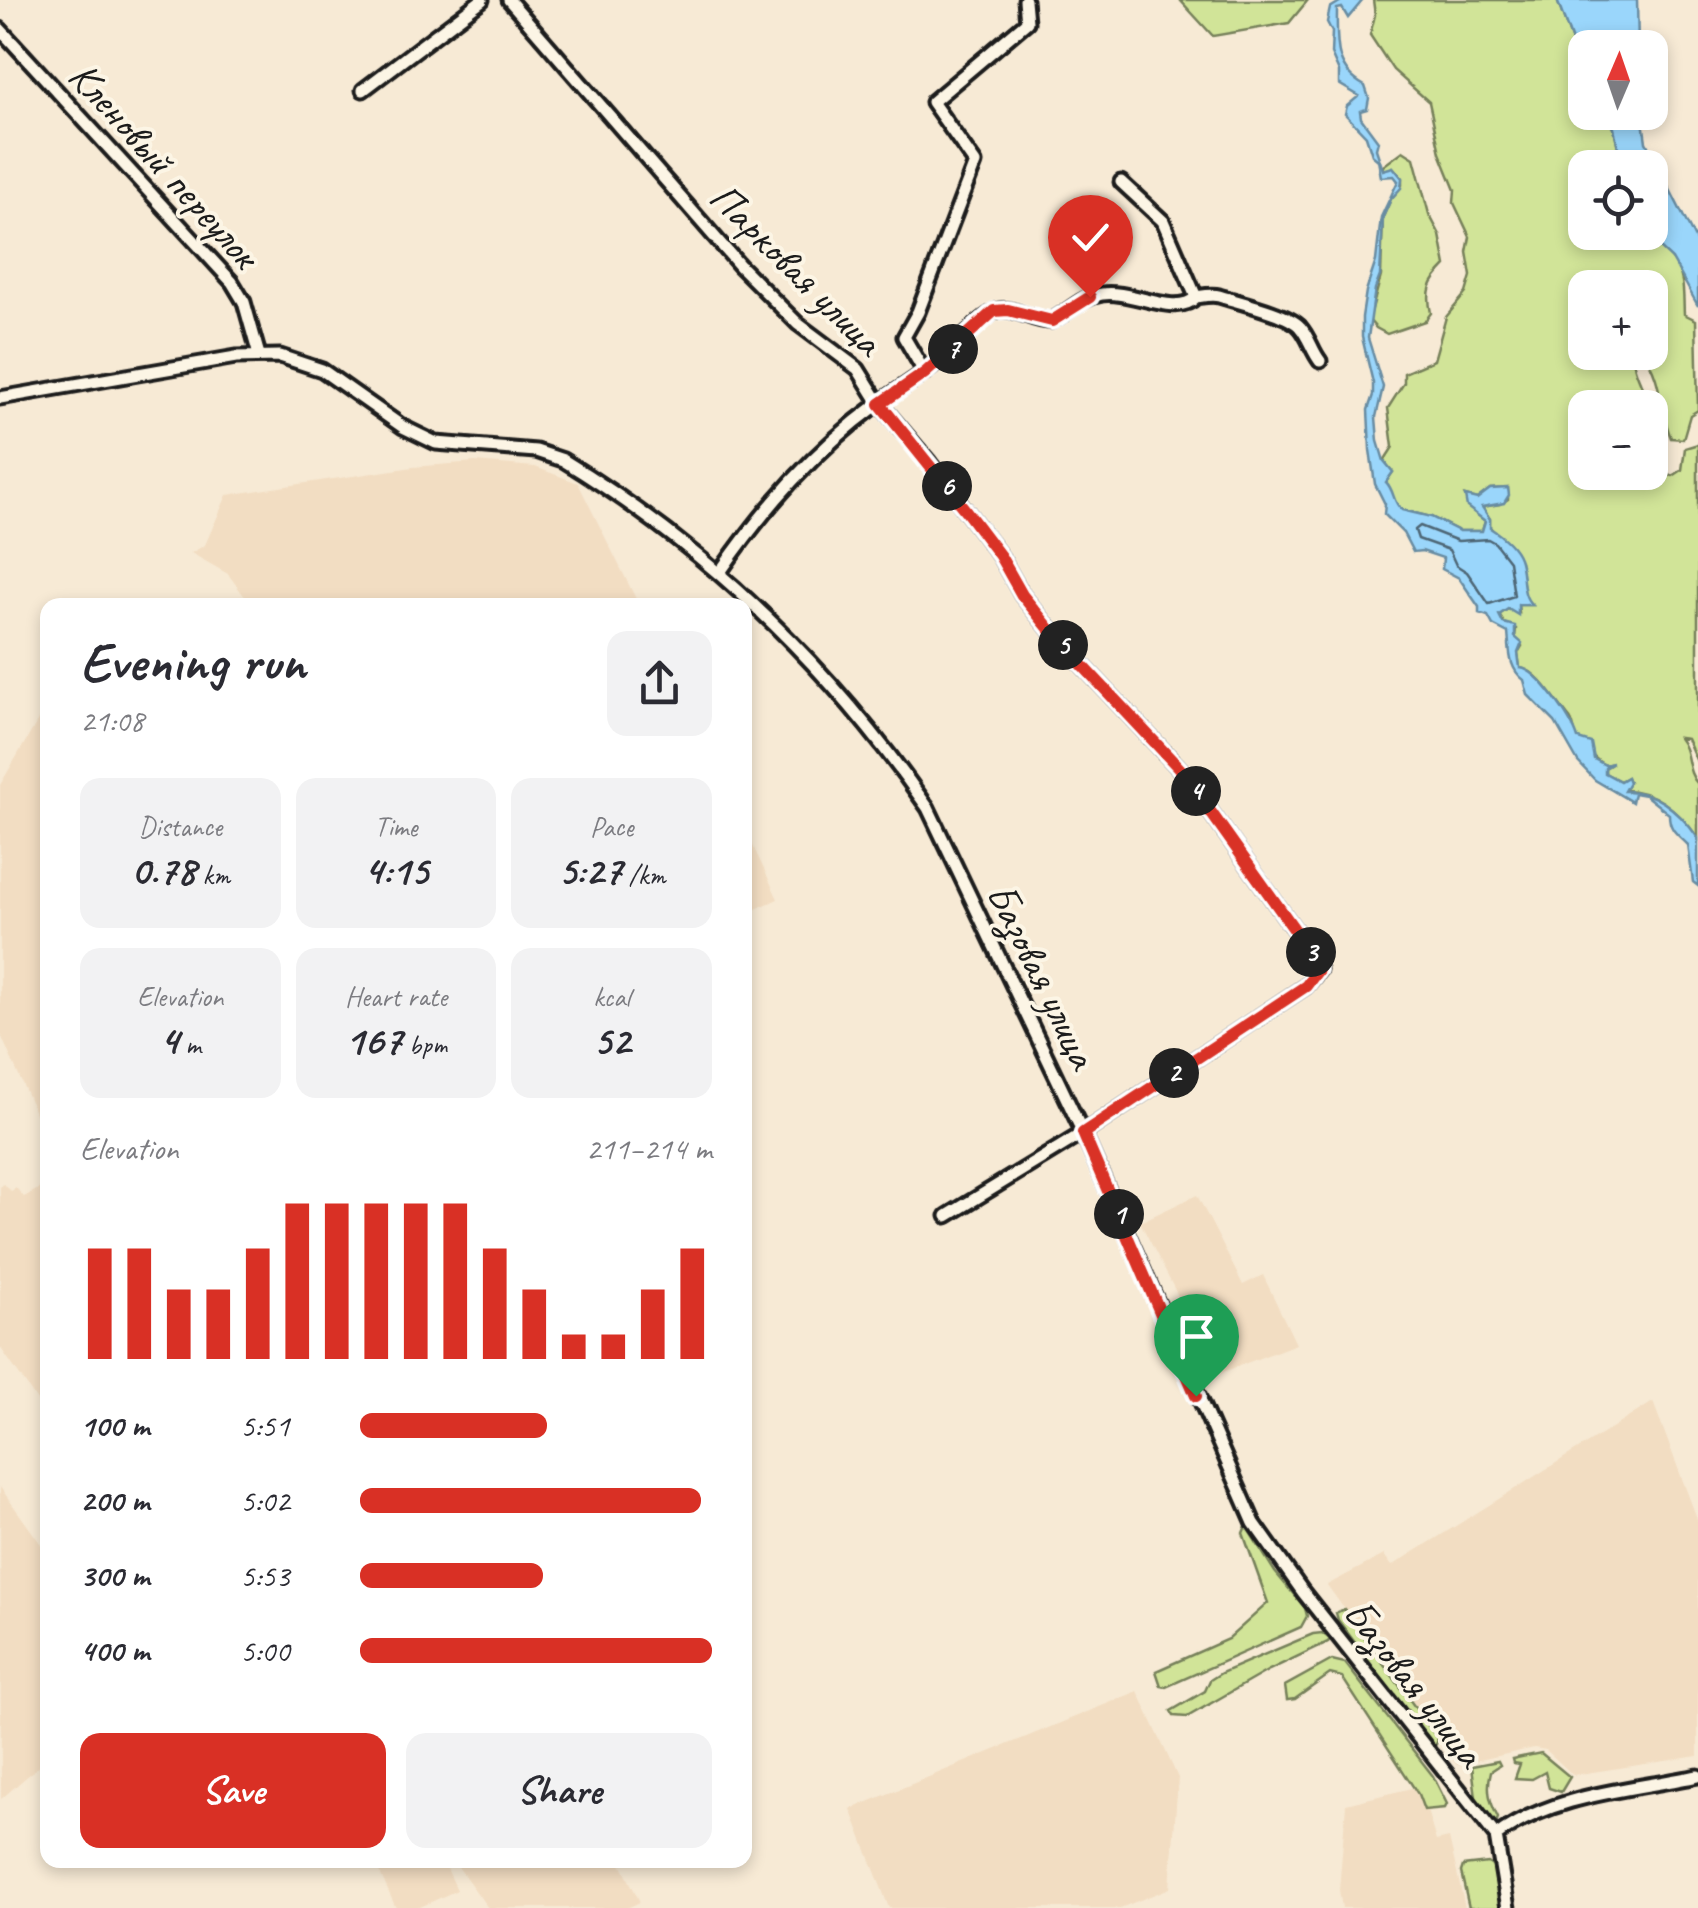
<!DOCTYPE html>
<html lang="en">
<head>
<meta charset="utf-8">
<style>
  :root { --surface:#fff; --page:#f2f2f3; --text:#2b2b33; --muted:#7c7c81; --accent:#d93025 }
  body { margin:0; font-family:Caveat,sans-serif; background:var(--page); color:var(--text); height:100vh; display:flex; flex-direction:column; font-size:38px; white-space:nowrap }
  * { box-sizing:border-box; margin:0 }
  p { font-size:32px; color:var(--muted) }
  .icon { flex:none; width:55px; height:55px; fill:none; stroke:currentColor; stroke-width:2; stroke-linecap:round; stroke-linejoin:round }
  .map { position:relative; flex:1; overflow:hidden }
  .drawer { position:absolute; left:40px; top:598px; width:712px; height:1270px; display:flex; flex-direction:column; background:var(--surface); border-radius:20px; box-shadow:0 5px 15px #0003 }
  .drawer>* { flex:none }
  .needle { width:65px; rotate:2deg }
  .tools { position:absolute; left:1568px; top:30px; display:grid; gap:20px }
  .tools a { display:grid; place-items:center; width:100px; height:100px; border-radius:20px; background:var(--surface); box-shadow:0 5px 15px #0003; font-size:50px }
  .pin { position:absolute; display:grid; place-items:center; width:85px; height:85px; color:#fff; margin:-102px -42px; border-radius:50% 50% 50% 0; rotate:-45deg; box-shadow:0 0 10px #0007 }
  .pin .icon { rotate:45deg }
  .km { position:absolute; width:50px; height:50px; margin:-25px; border-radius:50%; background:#222; color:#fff; font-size:28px; line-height:50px; text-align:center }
  .round { display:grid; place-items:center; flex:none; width:105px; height:105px; border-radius:20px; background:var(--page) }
  .overview { display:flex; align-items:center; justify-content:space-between; height:170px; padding:0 40px }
  h1 { font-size:55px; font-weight:800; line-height:75px }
  .metrics { display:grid; grid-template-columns:repeat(3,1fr); gap:15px; height:170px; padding:10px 40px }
  .metrics div { display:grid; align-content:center; border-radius:20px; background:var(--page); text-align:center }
  .metrics b { font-size:42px; font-weight:800 }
  .metrics small { font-size:28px; font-weight:400 }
  .metrics p { font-size:28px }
  .chart { height:280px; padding:20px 40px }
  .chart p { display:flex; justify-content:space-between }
  .chart svg { width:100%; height:180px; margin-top:10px; stroke:var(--accent); stroke-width:6 }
  .action { display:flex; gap:20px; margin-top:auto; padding:20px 40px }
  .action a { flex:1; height:115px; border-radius:20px; background:var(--accent); color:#fff; font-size:40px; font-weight:800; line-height:115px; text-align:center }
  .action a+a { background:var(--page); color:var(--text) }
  ul { padding:0 40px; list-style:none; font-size:32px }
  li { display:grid; grid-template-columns:160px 120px 1fr; align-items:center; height:75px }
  li i { height:25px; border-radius:12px; background:var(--accent) }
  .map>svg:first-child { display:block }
  .built { fill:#f2ddc2 }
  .green { fill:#d1e498; stroke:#76805a; stroke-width:2.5 }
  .water { fill:#9ad6fb; stroke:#688ca2; stroke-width:2.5 }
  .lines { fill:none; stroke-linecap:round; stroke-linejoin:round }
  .shore { stroke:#4e6675; stroke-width:2.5 }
  .minor-casing { stroke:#1c1c1c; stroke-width:19 }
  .minor { stroke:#fcf5e5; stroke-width:11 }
  .route-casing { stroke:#fff; stroke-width:20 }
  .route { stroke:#d93025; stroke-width:12 }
  .labels { text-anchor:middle; stroke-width:8; stroke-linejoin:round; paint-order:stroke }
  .street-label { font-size:42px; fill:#1c1c1c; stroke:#fcf5e5 }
</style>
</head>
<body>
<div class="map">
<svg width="1698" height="1908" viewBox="0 0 1698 1908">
  <rect width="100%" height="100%" fill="#f7ead5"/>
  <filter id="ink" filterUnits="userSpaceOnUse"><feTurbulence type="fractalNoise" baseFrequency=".01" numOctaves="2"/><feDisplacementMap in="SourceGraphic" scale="20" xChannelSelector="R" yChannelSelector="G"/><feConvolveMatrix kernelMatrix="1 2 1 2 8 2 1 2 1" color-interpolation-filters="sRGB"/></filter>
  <g filter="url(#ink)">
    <path class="built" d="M 475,462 L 535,467 L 578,483 L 639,605 L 251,605 L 228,574 L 191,553 L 205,545 L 227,495 L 413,467 Z
      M 47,705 L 48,706 L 47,1140 L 0,1033 L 0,785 Z
      M 745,829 L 778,899 L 745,914 Z
      M 4,1184 L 11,1191 L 16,1188 L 24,1197 L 47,1184 L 47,1415 L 0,1347 L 0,1187 Z
      M 1197,1195 L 1243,1285 L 1263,1275 L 1296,1344 L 1218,1374 L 1140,1222 Z
      M 1653,1402 L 1698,1521 L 1698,1756 L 1573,1775 L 1546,1750 L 1534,1748 L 1457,1765 L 1327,1585 L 1384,1555 L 1392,1566 Z
      M 0,1487 L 48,1554 L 47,1759 L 1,1799 Z
      M 1138,1691 L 1178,1778 L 1170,1888 L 1120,1908 L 889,1908 L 851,1809 Z
      M 1420,1786 L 1436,1841 L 1449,1838 L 1465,1908 L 1342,1908 L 1339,1890 L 1346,1804 Z
      M 374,1860 L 443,1860 L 457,1890 L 418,1908 L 396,1908 Z
      M 453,1860 L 619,1860 L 640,1902 L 627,1908 L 488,1908 Z"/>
    <path class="green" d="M 1180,0 L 1308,0 L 1289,23 L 1213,36 Z
      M 1373,0 L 1557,0 L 1585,77 L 1585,112 L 1606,113 L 1614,128 L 1622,167 L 1585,168 L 1585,232 L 1650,232 L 1650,228 C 1659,247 1665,249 1675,263 C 1685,278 1683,297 1684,314 L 1696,320 L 1698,410 L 1690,415 L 1683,439 L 1671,438 C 1659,410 1663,379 1643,353 L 1650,352 L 1650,288 L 1585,288 L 1585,352 L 1633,353 C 1632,373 1646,387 1647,407 L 1585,408 L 1585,472 L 1650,472 L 1650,419 L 1663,446 L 1660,474 L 1673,476 L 1682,470 L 1685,448 L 1698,444 L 1698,764 L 1687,739 L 1679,738 C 1691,752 1685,771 1698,784 L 1698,838 C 1680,812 1655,790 1624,790 L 1629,782 L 1627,777 L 1620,781 L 1605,773 L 1605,768 L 1613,763 L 1605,765 C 1596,761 1583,746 1577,738 C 1573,731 1575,723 1568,716 C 1557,702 1537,669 1520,668 L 1518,653 L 1522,646 L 1515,637 L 1516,629 L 1504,623 L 1499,615 L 1508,609 L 1519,613 L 1518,605 L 1532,605 L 1525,598 L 1520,561 L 1490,527 L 1490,519 L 1482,507 L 1500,504 L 1508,499 L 1508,488 L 1490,489 L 1477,499 L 1465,496 L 1474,512 L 1485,521 L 1482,531 L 1459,531 L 1431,517 L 1402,510 L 1396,505 L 1386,482 L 1393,472 L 1384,461 L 1393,447 L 1388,408 L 1404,383 L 1404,373 L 1434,360 L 1446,317 L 1466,293 L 1471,276 L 1467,252 L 1470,237 L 1454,203 L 1455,190 L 1440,153 L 1429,102 L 1393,70 L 1370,35 L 1375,15 Z
      M 1403,151 L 1414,158 L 1429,214 L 1440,235 L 1446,266 C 1430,282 1426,290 1431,313 L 1425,321 L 1387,334 L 1376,328 L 1369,320 L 1381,276 L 1383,217 L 1391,199 L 1402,185 L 1402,178 L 1393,167 L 1383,171 L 1383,166 Z
      M 1246,1526 L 1275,1572 L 1305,1608 L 1307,1616 L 1301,1627 L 1166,1687 L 1161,1686 L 1156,1671 L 1228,1639 L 1268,1603 L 1243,1533 Z
      M 1344,1609 L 1438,1739 L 1435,1745 L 1430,1743 L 1338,1620 L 1336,1613 Z
      M 1322,1633 L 1330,1639 L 1328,1642 L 1269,1670 L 1187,1717 L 1174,1716 L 1171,1711 L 1205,1691 L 1210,1680 L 1221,1673 L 1313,1634 Z
      M 1332,1660 L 1345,1663 L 1433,1776 L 1447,1804 L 1445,1808 L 1424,1810 L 1418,1794 L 1342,1677 L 1330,1674 L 1295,1699 L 1287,1700 L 1285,1686 Z
      M 1541,1753 L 1570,1777 L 1561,1792 L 1549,1788 L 1545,1772 L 1532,1779 L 1515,1778 L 1520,1764 L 1513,1763 L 1512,1759 Z
      M 1498,1761 L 1500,1765 L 1491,1771 C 1486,1790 1490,1802 1498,1818 L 1495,1825 L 1477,1805 L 1472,1766 Z
      M 1488,1863 L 1495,1868 L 1502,1908 L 1469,1908 L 1461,1872 L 1463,1866 Z"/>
    <path class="water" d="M 1343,0 L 1363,0 L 1348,18 L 1342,8 L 1337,9 C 1337,41 1333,69 1365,86 L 1369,98 L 1367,109 L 1360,111 L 1361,118 L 1378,141 L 1376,149 L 1383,170 L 1393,167 L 1402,178 L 1401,188 L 1391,199 L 1383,217 L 1380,276 L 1375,289 L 1368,338 L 1383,387 L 1376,417 L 1378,441 L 1384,461 L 1393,472 L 1386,482 C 1395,491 1392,502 1402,510 L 1431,517 L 1459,531 L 1482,531 L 1485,521 L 1467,507 L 1465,496 L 1477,499 L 1490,489 L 1508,488 L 1509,495 L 1504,503 L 1482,507 L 1490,519 L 1490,528 C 1501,535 1514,545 1519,558 C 1525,574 1520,594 1532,605 L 1518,605 L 1518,615 L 1508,609 L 1499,615 L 1503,623 L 1515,626 L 1515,637 L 1522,643 L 1518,653 L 1520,668 C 1538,669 1572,720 1578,739 L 1591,743 L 1594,759 L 1605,765 L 1613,763 L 1605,768 L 1605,773 L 1620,781 L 1627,777 L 1629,782 L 1624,791 C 1655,790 1680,812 1698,838 L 1698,886 L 1693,882 L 1688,845 C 1677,834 1669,830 1669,814 L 1645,795 L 1634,793 L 1632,802 L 1595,780 L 1578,762 L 1555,722 L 1528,695 L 1524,680 C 1508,668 1510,651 1508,633 L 1493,625 L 1488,616 L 1479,613 L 1479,607 L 1459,578 L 1442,569 L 1443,558 L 1422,551 L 1413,552 L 1403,533 L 1384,514 L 1385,504 L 1375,484 L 1370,450 L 1368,410 L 1373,395 L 1373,383 L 1362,337 L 1362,317 L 1366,291 L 1376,261 L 1381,217 L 1398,181 L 1394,176 L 1381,177 L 1378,160 L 1372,155 L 1366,136 L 1345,114 L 1347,106 L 1359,96 L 1339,84 L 1339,72 L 1331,54 L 1332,32 L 1327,22 L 1330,8 Z
      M 1557,0 L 1637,0 L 1638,47 L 1585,48 L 1585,77 Z
      M 1606,113 L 1642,113 L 1646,142 L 1698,245 L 1698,306 L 1672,259 L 1659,247 L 1650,228 L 1650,168 L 1622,167 L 1614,128 Z"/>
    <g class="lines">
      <path class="shore" d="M 1420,526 L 1458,541 L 1488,539 L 1495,543 L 1509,561 L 1514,596 L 1489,604 L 1467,572 L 1456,565 L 1449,550 L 1418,539 L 1415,530 Z"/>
      <defs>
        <path id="minor" d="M 509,0 L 740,266 L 798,324 L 858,369 L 879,403 L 929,462 L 1000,556 L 1022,595 L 1057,638 L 1180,769 L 1314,957 L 1319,970 L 1306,986 L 1083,1133 L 947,1216
          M 0,29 L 232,282 L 244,302 L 259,355
          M 363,90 L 482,0
          M 1121,182 L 1163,221 L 1196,297 C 1203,296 1212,294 1219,296 C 1238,302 1289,314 1300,327 C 1309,337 1312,351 1320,361
          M 925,373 L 904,337 L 918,312 L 975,163 L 932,102 L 1027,22 L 1025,0
          M 0,398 L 236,357 L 280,356 L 322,370 L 403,427 L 436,443 L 536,451 L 563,460 C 710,550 830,666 928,808 L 1083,1133 L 1254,1523 L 1303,1592 L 1496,1836 L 1508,1908
          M 720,572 C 765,507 814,451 878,404 C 899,389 921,376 941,360 C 955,348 983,313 999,310 C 1016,307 1033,322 1051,321 C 1069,312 1081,297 1102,294 C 1130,289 1177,318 1196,297
          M 1496,1836 C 1553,1794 1630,1790 1698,1776"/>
      </defs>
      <use href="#minor" class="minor-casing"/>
      <use href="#minor" class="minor"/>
    </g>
  </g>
  <g class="lines" filter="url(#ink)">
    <defs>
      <path id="route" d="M 1090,297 L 1052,321 L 1008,310 L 994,311 L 925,373 L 880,404 L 966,511 L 1000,556 L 1022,595 L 1057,638 L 1180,769 L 1314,957 L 1318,970 L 1306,986 L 1083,1133 L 1196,1396"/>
    </defs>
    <use href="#route" class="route-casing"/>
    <use href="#route" class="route"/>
  </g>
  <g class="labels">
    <g class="street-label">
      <text transform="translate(165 164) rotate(48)" y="15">Кленовый переулок</text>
      <text transform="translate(797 268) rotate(45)" y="15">Парковая улица</text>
      <text transform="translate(1043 975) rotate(64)" y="15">Базовая улица</text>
      <text transform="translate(1415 1682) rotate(52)" y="15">Базовая улица</text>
    </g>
  </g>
</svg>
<div class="tools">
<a><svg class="needle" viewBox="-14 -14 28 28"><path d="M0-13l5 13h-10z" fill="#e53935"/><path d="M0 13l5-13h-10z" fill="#7c7c81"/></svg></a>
<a><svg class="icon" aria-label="locate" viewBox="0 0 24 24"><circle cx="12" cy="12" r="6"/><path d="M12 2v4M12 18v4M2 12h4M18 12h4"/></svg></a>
<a>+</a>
<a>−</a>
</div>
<div class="pin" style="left:1196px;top:1396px;background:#1e9e55"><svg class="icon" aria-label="arrive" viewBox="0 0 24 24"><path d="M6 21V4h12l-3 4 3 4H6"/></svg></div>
<div class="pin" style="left:1090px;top:297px;background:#d93025"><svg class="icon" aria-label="check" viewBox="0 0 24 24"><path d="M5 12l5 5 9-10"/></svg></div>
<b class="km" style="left:1119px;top:1214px">1</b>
<b class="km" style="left:1174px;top:1073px">2</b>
<b class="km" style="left:1311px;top:952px">3</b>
<b class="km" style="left:1196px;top:791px">4</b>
<b class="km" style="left:1063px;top:645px">5</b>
<b class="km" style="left:947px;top:486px">6</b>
<b class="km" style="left:953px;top:349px">7</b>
<section class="drawer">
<div class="overview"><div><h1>Evening run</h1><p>21:08</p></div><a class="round"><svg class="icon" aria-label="share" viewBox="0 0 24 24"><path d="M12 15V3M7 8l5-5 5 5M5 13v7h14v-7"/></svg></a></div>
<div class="metrics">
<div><p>Distance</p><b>0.78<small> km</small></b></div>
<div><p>Time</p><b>4:15</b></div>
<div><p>Pace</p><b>5:27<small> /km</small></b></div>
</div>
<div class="metrics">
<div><p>Elevation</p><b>4<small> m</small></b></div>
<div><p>Heart rate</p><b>167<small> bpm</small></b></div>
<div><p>kcal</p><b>52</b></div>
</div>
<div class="chart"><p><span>Elevation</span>211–214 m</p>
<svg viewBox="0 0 160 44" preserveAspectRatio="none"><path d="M5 44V17M15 44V17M25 44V27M35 44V27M45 44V17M55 44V6M65 44V6M75 44V6M85 44V6M95 44V6M105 44V17M115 44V27M125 44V38M135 44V38M145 44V27M155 44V17"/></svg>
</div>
<ul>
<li><b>100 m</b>5:51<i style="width:53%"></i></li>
<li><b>200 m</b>5:02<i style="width:97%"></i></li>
<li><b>300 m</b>5:53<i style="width:52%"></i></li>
<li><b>400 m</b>5:00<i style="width:100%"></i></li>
</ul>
<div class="action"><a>Save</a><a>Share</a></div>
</section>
</div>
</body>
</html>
